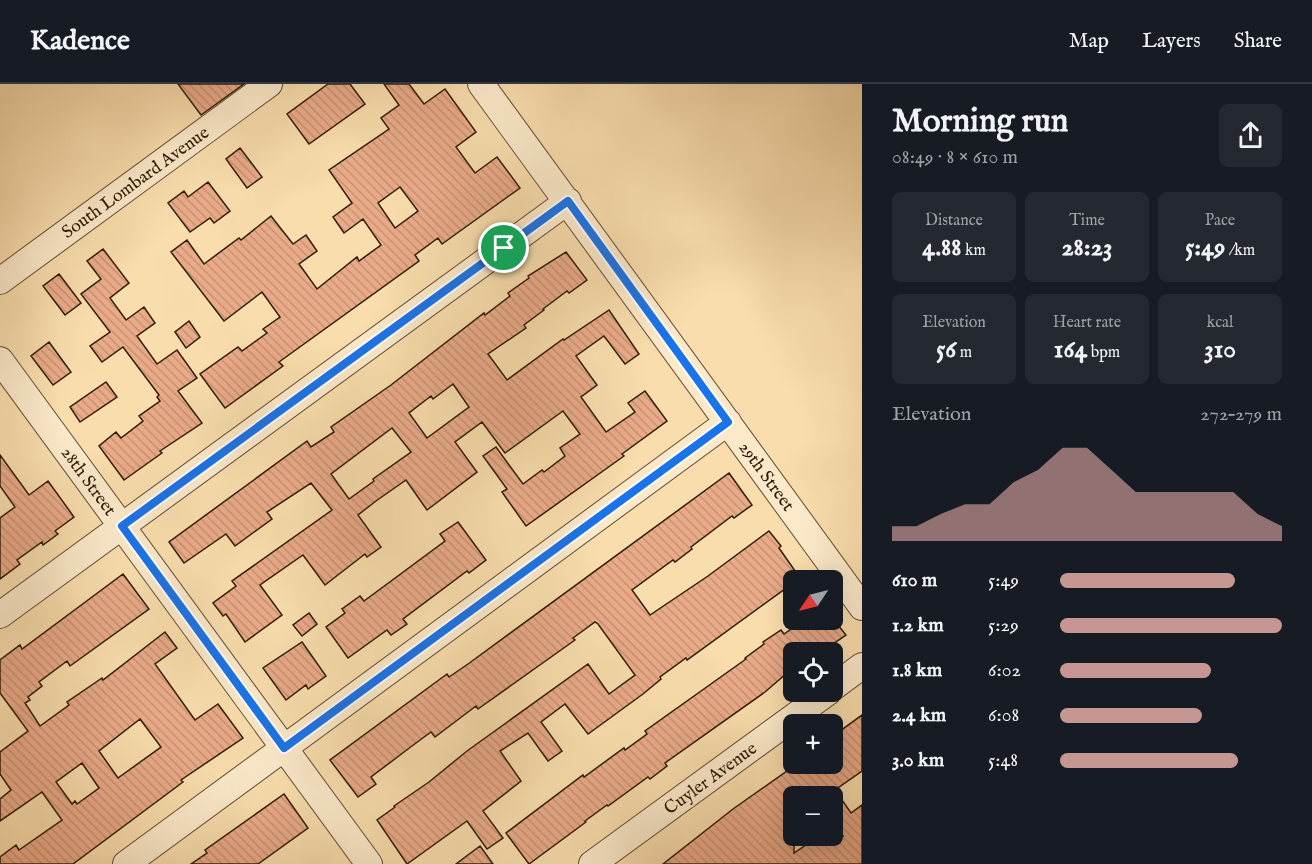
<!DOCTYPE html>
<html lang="en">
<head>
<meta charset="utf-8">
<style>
  :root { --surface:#171b24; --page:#242831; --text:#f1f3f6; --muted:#9ea1a6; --line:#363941; --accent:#c59692 }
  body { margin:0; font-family:"IM FELL English",serif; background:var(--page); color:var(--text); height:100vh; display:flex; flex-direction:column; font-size:22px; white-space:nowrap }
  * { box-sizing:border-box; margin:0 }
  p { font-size:20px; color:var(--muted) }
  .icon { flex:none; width:33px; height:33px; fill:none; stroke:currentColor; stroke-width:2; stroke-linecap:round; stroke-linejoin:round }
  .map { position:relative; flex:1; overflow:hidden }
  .drawer { display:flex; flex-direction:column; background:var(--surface); width:450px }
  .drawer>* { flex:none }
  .needle { width:39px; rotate:235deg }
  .buttons { position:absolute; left:783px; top:486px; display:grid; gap:12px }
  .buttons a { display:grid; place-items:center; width:60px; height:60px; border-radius:9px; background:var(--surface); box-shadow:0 6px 24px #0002; font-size:30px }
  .pin { position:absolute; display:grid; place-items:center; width:51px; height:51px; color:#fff; margin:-26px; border:3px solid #fff; border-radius:50%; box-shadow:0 2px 6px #0007 }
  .round { display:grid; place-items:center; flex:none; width:63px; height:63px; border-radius:9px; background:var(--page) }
  .summary { display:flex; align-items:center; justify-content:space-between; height:102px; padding:0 30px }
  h1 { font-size:33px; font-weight:700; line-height:45px }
  .metrics { display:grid; grid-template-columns:repeat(3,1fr); gap:9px; height:102px; padding:6px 30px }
  .metrics div { display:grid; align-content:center; border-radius:9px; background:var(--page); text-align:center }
  .metrics b { font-size:26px; font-weight:700 }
  .metrics small { font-size:16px; font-weight:400 }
  .metrics p { font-size:16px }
  .chart { height:168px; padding:12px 30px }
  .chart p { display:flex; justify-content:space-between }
  .chart svg { width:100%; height:108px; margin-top:6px; fill:var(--accent); opacity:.7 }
  ul { padding:0 30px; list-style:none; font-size:20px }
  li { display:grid; grid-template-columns:96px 72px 1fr; align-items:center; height:45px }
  li i { height:15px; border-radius:8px; background:var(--accent) }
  header { display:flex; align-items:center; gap:36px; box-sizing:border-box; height:84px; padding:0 30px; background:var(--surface); border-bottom:2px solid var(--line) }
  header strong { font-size:28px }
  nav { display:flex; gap:33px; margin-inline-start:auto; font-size:21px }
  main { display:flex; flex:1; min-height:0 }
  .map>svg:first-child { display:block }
  .building { fill:url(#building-back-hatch); stroke:#2f1b08; stroke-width:1.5; fill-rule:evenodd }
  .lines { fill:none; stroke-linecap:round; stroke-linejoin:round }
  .minor-casing { stroke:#624c31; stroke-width:28 }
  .minor { stroke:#fbe9ca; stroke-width:26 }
  .route-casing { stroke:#fff; stroke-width:12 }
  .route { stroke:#1a73e8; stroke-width:8 }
  .labels { text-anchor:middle; stroke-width:4.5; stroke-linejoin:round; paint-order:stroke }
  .street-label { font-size:18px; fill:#2f1b08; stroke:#fbe9ca }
</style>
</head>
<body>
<header>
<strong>Kadence</strong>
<nav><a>Map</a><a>Layers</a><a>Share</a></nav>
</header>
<main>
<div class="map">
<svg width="862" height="780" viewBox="0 0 862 780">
  <defs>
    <pattern id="building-back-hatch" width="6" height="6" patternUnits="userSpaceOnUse" patternTransform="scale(1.5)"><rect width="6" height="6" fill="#e9aa88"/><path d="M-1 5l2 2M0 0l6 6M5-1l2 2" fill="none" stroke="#c89274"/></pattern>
  </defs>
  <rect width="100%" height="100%" fill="#f9ddad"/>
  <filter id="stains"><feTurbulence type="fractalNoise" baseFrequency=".00333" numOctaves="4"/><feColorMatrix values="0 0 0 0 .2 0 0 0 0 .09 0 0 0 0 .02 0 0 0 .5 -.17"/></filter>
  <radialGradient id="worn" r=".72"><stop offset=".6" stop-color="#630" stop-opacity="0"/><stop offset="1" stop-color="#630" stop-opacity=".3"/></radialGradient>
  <path class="building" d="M 178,0 L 244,0 L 201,31 Z
    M 328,0 L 350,0 L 365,20 L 309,60 L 287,30 Z
    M 384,0 L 409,0 L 424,20 L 445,5 L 476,48 L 456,63 L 475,89 L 497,73 L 520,104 L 442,160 L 438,154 L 415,171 L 419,177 L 279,278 L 283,282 L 225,324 L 200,290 L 238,263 L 242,267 L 267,249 L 263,245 L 280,233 L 262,208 L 224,237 L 171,168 L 187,156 L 204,180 L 239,154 L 241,156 L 271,132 L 293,160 L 306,151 L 317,167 L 299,180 L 317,205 L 357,173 L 359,177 L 381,161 L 363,135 L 344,149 L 333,133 L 352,119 L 329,86 L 389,45 L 381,34 L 399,21 ZM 400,103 L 418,127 L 395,144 L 378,119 Z
    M 240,64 L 262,93 L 247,104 L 226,75 Z
    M 208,98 L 230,127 L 214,139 L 210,134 L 190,148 L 168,119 L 184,107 L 188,113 Z
    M 103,165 L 129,199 L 110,214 L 126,236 L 144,223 L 155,239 L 137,252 L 157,280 L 177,266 L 197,294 L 178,307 L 202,339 L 160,367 L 162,369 L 124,396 L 99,362 L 116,348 L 121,354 L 143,337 L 139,332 L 160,317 L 157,313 L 159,311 L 123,263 L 102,278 L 90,262 L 110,248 L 81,210 L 101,195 L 87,177 Z
    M 566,168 L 587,196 L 569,209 L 567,207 L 543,225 L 544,226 L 524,241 L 526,244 L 488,270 L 507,296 L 563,255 L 564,256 L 609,226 L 639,270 L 625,280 L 604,252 L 576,272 L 597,301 L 581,313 L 606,348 L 635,328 L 628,319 L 645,307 L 667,337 L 622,370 L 624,372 L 526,442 L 502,408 L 507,405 L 483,372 L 496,363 L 523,400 L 542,386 L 544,388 L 565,372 L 560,364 L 580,350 L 563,327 L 505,369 L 482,338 L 455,358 L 477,388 L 427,426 L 406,396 L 376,417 L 358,431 L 381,463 L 367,473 L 365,470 L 325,501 L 303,471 L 260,501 L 282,531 L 245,558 L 226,530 L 223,532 L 213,519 L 236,502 L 232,497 L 332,426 L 311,399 L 267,428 L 272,435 L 235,462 L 226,450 L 184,479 L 169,458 L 307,357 L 311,363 L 334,348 L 331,343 L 391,301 L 484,229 L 485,231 L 510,212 L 508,209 L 529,194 L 528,192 ZM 453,300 L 469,323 L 427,354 L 409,329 L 431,312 L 433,315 ZM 392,344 L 411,368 L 373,395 L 374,397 L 349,415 L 331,390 Z
    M 59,190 L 81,219 L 65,231 L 43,202 Z
    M 189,237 L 200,253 L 186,264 L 175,248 Z
    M 49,258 L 71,288 L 53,301 L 31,272 Z
    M 106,298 L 117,313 L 80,338 L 70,323 Z
    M 0,371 L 29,411 L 48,397 L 74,433 L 55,447 L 58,450 L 43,461 L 42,458 L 17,476 L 20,480 L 0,495 L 0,434 L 15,423 L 0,402 Z
    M 729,389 L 752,421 L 734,434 L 732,432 L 691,463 L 692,465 L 675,478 L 673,476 L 632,506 L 650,531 L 708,492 L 769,447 L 781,462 L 779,464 L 800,494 L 687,576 L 686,574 L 660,593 L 661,595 L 643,610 L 588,650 L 565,620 L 541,638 L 562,667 L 548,677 L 528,649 L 500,667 L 521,697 L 483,727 L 503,754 L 487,765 L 467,737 L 407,780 L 377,736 L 395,723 L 394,722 L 429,698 L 467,667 L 588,580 L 609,610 L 635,591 L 598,540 L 595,538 L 573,554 L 575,556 L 478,625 L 476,622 L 435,653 L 431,648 L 412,662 L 371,693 L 376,700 L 358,713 L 330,676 L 447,590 L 449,593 L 468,580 Z
    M 458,438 L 486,476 L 469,489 L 467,487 L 403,535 L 407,540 L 391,551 L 387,546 L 348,574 L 326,543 L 345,529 L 342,525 L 360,512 L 364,517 L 445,457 L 440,450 Z
    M 123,490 L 149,525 L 70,582 L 67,577 L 39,598 L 42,602 L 28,613 L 30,616 L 25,619 L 40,642 L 69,621 L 67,618 L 102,594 L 103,596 L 165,548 L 177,564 L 155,580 L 195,636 L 218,620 L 243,654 L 181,696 L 183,698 L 73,780 L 0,780 L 0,773 L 16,761 L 19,766 L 62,736 L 42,708 L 0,737 L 0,715 L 11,706 L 0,690 L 0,668 L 28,647 L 0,609 L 0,576 L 20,561 L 22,565 ZM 140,635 L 161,663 L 118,694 L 99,667 ZM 82,679 L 99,704 L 77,720 L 75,717 L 72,720 L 56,698 Z
    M 309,529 L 317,540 L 302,552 L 293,541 Z
    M 804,536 L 834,536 L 846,551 L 821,568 L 794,568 L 794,583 L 765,608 L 665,679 L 667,682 L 650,695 L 648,693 L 608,722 L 607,721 L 585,737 L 586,738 L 529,780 L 506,749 L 583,691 L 584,693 L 624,664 L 625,666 L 647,650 L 645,647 L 746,575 L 745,574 L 764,560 L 763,558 L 781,546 L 784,550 Z
    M 302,558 L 326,592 L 308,605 L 306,601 L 286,616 L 263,584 Z
    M 862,631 L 862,687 L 835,706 L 851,729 L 862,721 L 862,780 L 663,780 L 733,725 L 797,680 L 832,680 L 832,653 ZM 794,712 L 832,712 L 832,737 L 843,752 L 819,752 L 794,769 Z
    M 284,710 L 308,744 L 258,780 L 191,780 L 207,769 L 205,766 Z
    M 480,762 L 493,780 L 456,780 Z"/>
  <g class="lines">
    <defs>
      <path id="minor" d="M 481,0 L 862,523
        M 0,197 L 269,0
        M 0,276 L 369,780
        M 0,531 L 568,117
        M 832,604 L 862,582
        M 126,780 L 728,338
        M 592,780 L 828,608"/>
    </defs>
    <use href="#minor" class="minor-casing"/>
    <use href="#minor" class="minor"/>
  </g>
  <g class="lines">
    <defs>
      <path id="route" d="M 568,117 L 728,338 L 284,664 L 122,442 Z"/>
    </defs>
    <use href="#route" class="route-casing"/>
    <use href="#route" class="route"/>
  </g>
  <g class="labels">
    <g class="street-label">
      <text transform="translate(135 98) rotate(-36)" y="6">South Lombard Avenue</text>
      <text transform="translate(767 392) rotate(54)" y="6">29th Street</text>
      <text transform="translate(89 397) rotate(54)" y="6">28th Street</text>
      <text transform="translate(710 694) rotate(-36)" y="6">Cuyler Avenue</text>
    </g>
  </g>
  <rect width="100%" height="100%" filter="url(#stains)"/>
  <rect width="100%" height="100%" fill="url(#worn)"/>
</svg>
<div class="buttons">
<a><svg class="needle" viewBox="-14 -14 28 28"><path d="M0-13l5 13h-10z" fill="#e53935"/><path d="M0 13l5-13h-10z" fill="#9ea1a6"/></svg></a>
<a><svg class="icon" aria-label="locate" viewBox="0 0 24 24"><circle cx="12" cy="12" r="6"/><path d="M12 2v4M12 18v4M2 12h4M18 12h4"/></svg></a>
<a>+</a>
<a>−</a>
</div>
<div class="pin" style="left:504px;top:164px;background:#1e9e55"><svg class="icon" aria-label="arrive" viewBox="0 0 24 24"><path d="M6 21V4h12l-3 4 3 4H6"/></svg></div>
</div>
<section class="drawer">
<div class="summary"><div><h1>Morning run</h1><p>08:49 · 8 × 610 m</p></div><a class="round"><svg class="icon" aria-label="share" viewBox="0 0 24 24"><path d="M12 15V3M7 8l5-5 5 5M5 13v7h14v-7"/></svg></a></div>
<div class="metrics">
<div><p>Distance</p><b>4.88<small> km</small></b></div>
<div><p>Time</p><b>28:23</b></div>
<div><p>Pace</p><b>5:49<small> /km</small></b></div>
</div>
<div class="metrics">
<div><p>Elevation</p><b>56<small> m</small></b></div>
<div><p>Heart rate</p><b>164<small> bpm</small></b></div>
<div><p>kcal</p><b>310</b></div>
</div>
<div class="chart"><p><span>Elevation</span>272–279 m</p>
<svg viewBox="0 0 160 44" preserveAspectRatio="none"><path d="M0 44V38L10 38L20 33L30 29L40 29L50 20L60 15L70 6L80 6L90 15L100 24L110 24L120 24L130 24L140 24L150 33L160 38V44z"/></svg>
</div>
<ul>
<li><b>610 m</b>5:49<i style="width:79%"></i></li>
<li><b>1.2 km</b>5:29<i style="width:100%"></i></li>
<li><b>1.8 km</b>6:02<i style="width:68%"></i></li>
<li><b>2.4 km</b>6:08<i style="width:64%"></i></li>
<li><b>3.0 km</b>5:48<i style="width:80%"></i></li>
</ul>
</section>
</main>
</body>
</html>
